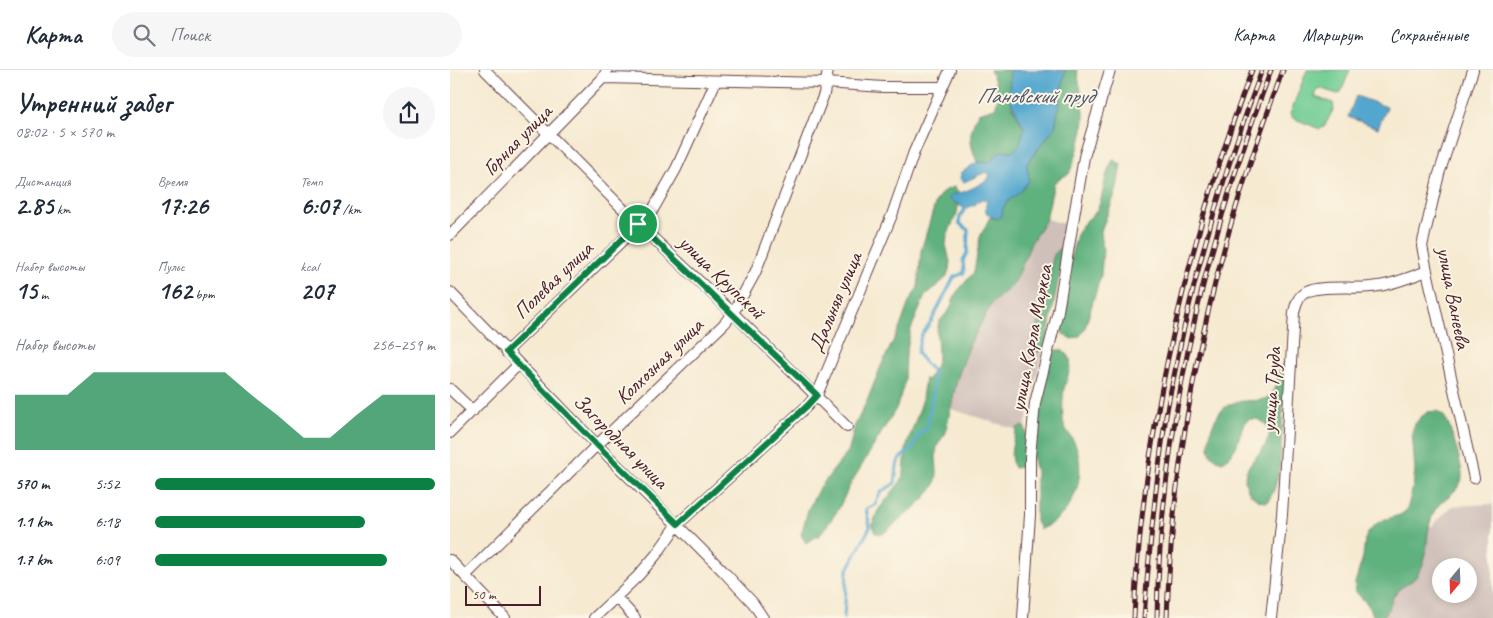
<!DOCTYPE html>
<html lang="ru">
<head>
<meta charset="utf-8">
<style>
  :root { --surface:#fff; --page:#f6f6f7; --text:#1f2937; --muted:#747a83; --line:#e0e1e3; --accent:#0b8043 }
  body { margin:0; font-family:Caveat,sans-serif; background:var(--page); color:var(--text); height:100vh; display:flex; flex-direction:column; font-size:19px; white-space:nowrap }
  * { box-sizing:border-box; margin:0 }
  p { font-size:16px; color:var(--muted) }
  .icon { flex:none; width:28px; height:28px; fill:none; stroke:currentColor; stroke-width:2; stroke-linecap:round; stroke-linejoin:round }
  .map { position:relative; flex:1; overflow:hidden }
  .details { display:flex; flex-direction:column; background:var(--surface); width:450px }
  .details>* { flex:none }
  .needle { width:32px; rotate:199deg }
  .buttons { position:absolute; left:982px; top:488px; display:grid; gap:10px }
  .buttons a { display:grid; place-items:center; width:45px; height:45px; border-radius:50%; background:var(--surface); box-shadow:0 2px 8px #0003; font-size:25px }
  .scale { position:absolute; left:15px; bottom:12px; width:76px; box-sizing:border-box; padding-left:5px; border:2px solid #4a1f2b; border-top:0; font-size:14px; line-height:18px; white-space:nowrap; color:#4a1f2b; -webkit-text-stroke:4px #fcf5e5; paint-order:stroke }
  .pin { position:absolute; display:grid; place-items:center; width:42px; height:42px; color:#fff; margin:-21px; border:2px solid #fff; border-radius:50%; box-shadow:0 1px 5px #0007 }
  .round { display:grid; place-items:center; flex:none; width:52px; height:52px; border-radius:26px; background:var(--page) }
  .headline { display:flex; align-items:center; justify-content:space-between; height:85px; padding:0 15px }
  h1 { font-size:28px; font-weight:700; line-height:38px }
  .metrics { display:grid; grid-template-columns:repeat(3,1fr); gap:8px; height:85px; padding:5px 15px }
  .metrics div { display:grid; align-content:center }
  .metrics b { font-size:25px; font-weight:700 }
  .metrics small { font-size:14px; font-weight:400 }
  .metrics p { font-size:14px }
  .chart { height:140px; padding:10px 15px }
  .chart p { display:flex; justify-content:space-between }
  .chart svg { width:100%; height:90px; margin-top:5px; fill:var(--accent); opacity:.7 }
  ul { padding:0 15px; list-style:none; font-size:16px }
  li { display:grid; grid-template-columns:80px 60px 1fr; align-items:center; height:38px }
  li i { height:12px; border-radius:6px; background:var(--accent) }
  header { display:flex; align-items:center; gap:30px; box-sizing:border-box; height:70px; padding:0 25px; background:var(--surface); border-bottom:1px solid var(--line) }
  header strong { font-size:24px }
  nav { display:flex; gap:28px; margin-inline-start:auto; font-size:18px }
  .search { width:350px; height:45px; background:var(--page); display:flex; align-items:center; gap:12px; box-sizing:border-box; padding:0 18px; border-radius:28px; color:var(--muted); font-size:19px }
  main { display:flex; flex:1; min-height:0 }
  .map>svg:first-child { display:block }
  .industrial { fill:#cfc0ba; fill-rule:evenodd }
  .green { fill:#73ce95; stroke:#5e7660 }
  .forest { fill:#5eb17e; stroke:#546854 }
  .water { fill:#53a7cf; stroke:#4e637d }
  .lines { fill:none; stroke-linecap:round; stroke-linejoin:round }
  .stream { stroke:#53a7cf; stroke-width:3 }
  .minor-casing { stroke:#643d44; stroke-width:12 }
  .minor { stroke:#fff; stroke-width:10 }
  .rail-casing { stroke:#4a1f2b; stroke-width:5 }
  .rail { stroke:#fcf5e5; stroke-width:3; stroke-dasharray:9; stroke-linecap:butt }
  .route-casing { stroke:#fff; stroke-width:10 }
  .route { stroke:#0b8043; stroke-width:6 }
  .labels { text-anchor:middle; stroke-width:4; stroke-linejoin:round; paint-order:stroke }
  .street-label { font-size:21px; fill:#4a1f2b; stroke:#fcf5e5 }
  .water-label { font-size:22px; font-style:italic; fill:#4e556d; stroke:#fcf5e5 }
</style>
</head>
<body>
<header>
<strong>Карта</strong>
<div class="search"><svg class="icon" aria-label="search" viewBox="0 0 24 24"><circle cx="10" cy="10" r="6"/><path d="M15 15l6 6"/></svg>Поиск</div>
<nav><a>Карта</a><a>Маршрут</a><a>Сохранённые</a></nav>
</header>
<main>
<section class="details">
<div class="headline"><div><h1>Утренний забег</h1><p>08:02 · 5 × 570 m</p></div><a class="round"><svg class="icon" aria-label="share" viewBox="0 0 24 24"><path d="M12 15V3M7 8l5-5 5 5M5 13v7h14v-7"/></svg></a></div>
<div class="metrics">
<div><p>Дистанция</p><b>2.85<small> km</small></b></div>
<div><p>Время</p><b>17:26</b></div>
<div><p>Темп</p><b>6:07<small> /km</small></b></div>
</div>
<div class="metrics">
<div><p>Набор высоты</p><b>15<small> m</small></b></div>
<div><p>Пульс</p><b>162<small> bpm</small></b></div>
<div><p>kcal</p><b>207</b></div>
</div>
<div class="chart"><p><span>Набор высоты</span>256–259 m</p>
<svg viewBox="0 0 160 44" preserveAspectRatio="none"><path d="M0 44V17L10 17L20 17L30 6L40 6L50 6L60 6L70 6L80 6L90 17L100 27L110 38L120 38L130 27L140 17L150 17L160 17V44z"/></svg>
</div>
<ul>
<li><b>570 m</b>5:52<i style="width:100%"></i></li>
<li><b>1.1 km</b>6:18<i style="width:75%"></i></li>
<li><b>1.7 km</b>6:09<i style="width:83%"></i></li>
</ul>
</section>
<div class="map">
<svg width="1043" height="548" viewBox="0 0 1043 548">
  <rect width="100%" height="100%" fill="#fcf5e5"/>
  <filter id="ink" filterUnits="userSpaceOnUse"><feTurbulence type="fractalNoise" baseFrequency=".02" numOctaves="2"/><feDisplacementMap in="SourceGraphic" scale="10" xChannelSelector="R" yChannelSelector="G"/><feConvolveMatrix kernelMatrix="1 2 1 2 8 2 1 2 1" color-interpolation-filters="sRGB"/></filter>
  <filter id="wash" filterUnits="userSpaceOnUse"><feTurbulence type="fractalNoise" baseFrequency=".0096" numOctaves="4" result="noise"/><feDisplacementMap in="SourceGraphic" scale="20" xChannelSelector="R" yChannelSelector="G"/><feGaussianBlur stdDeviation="1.12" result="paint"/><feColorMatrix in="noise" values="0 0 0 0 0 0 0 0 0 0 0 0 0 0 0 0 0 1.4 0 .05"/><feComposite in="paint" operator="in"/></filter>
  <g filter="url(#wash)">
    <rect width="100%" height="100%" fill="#f6ead1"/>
    <path class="industrial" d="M 596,149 L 615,154 L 600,246 L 574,362 L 501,339 L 507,309 L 520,274 L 542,233 L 562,216 L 567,208 L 581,173 Z
      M 1043,434 L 1043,548 L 936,548 L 931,530 L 939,455 L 982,456 L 1002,436 ZM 991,496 L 1019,496 L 1019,524 L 991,524 Z"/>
    <path class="green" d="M 857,0 L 900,0 L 891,22 L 888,24 L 868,18 L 865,27 L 883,33 L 884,38 L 874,57 L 870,59 L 843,48 L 840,44 Z"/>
    <path class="forest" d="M 540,0 L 560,0 L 562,36 L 574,58 L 569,76 L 563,81 L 553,81 L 537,94 L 527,92 C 519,71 518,64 528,43 L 545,38 C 551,24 546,13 540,0 Z
      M 615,0 L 627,0 C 629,14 633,29 634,43 C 635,63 626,86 619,104 L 610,108 L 604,113 L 596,149 L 581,173 L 567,208 L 562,216 L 542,233 L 520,274 L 507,309 L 495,365 C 477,382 493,398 484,416 C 478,428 445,454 433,464 L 425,463 L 422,455 L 429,439 L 451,411 L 454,403 L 456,377 L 471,335 L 475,308 L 477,311 L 486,295 L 488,286 L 487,261 L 489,252 L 500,239 L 506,223 L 524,202 L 530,167 L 540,147 L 547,149 L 552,146 L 552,138 L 557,131 L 570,122 L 577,94 L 605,57 Z
      M 663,90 L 671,94 L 667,119 L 651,161 L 653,179 L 651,205 L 635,258 L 630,266 L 622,269 L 614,265 L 610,259 L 613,214 L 628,161 C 633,152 643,146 647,140 C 655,124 653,105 663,90 Z
      M 504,117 L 510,125 L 507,143 L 497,166 L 496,175 L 500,192 L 499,200 L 496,208 L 475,226 L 461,259 L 456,285 L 455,311 L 447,337 L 400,415 L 388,440 L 371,464 L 356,473 L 351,465 L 358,440 L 368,420 L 399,380 L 405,355 L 417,331 L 431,296 L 450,257 L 459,232 L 468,217 L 471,181 L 485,134 L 489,126 L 495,120 Z
      M 611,177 L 613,185 L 597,270 L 591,282 L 582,282 L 582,272 L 591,246 L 603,188 L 605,183 Z
      M 604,280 L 613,280 C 616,283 619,285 620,289 C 622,298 616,309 614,319 C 613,328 612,340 613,349 C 613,359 623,367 626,376 C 637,408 623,447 590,459 L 586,452 L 586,402 L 582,385 L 584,358 L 600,288 Z
      M 835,293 C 844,304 834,322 833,334 C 831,360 834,412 817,432 C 809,432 801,427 798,420 C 785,392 820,386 820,359 C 812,351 809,347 797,350 C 789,362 787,386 772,392 C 764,389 759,385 759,376 C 759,366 761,358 765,350 C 781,319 808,339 822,324 C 830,315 825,299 835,293 Z
      M 987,341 C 989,343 991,344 993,345 C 1000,352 1013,397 1012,407 C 1011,422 990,429 984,442 C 975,460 979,478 973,494 C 971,498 968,504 966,507 C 960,514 950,516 945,524 C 940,532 939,541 933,548 L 924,547 L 918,535 L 906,522 L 905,513 L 913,487 L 915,469 L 919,461 L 926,454 L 933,450 L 950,445 L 957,440 L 963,417 L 965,400 L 962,362 L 965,354 L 971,347 L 978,342 Z
      M 571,356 L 575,358 C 579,371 576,384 571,397 L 564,398 C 558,384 563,372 567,358 Z"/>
    <path class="water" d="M 560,0 L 615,0 L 605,57 L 577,93 L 579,111 C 576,114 573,118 571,121 C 562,130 552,131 552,146 L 548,149 C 535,145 534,142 537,130 L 531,129 L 526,134 L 515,139 L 498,128 L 500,125 C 512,124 528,116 538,109 L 540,105 L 536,102 L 514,112 L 510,109 L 511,103 C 516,100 521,95 526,93 C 537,89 538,98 547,83 L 553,81 L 563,81 L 569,76 L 574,58 L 559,27 Z
      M 906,26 L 937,37 L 928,58 L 898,47 Z"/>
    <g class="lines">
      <path class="stream" d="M 394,548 L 397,501 L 420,457 L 416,439 L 425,435 L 430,423 L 445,413 C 448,393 444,389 463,379 L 468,365 L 477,358 L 483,324 L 484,303 L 467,283 L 471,266 L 482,250 L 504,207 L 514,203 L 513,190 L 517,183 L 518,160 L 509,153 L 510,147 L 516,137"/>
    </g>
  </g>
  <g filter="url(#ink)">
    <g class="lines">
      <defs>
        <path id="minor" d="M 35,0 L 188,154 L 283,243 L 397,357
          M 1023,0 L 989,104 L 972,176 L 977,201 L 1024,408
          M 153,8 L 376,13 L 433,17 L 492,17
          M 0,165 L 153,8 L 157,0
          M 0,222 L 147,375 L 273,501 L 303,533 L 313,548
          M 56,282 L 201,143 L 226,99 L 266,11
          M 0,319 L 23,341
          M 0,363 L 68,295
          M 0,490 L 55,548
          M 15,506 L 147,375 L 274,254 L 283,243 L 305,203 L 374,24 L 378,0
          M 166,527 L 185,548
          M 144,548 L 188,506 L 206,485 L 228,454 L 357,336 L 367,325 L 442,145 L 464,82 L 500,0
          M 573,548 L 580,445 L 580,386 L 585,333 L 608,241 L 634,87 L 660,0
          M 821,548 L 832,445 L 844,242 C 846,234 848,226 856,222 C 869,215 904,219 921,217 C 940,215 958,208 977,201"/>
      </defs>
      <use href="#minor" class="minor-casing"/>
      <use href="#minor" class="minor"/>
      <defs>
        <path id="rail" d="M 684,548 C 687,472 697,397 711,323 C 732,213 762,105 802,0
          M 694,548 C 699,483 705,418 715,353 C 718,330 724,308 728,286 C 748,188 777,94 812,0
          M 707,548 C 710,361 755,175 821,0
          M 717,548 C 721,422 742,294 776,172 C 792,114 812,57 833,0"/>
      </defs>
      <use href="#rail" class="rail-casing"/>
      <use href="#rail" class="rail"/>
    </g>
  </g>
  <g class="lines" filter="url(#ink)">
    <defs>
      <path id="route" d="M 188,154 L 367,325 L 357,336 L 228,454 L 147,375 L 56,282 Z"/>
    </defs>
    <use href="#route" class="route-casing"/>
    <use href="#route" class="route"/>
  </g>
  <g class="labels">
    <g class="street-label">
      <text transform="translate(67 70) rotate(-46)" y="7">Горная улица</text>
      <text transform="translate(272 207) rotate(44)" y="7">улица Крупской</text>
      <text transform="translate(103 210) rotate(-44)" y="7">Полевая улица</text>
      <text transform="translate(1004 228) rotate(79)" y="7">улица Ванеева</text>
      <text transform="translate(385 232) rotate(-67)" y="7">Дальняя улица</text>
      <text transform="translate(581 268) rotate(-79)" y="7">улица Карла Маркса</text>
      <text transform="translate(209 291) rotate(-44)" y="7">Колхозная улица</text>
      <text transform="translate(821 320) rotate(-86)" y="7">улица Труда</text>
      <text transform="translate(171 371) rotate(45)" y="7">Загородная улица</text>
    </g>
    <g class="water-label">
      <text x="585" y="33">Пановский пруд</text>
    </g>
  </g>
</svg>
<div class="buttons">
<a><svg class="needle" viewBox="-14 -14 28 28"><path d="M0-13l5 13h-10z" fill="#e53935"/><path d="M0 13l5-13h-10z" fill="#747a83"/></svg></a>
</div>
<div class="scale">50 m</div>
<div class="pin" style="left:188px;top:154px;background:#1e9e55"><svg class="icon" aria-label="arrive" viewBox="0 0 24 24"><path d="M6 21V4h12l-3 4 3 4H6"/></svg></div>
</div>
</main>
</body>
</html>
